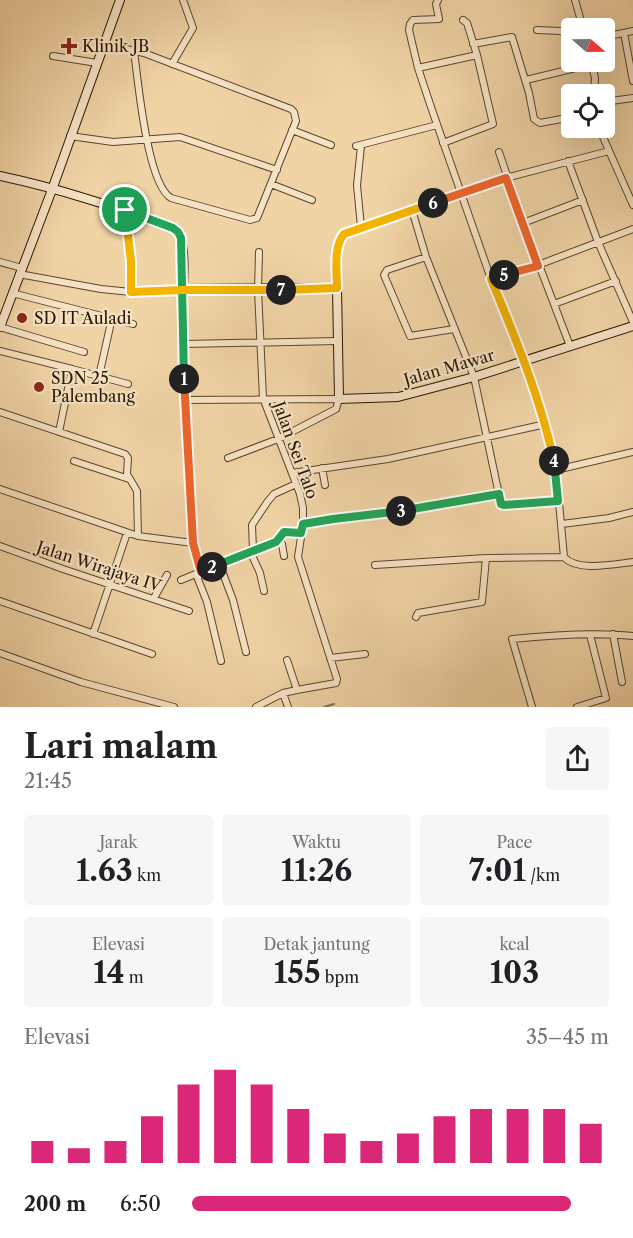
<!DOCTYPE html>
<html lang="id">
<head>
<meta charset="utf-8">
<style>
  :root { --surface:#fff; --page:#f6f6f6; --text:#202124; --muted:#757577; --accent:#db2777 }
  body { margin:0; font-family:"Libre Caslon Text",serif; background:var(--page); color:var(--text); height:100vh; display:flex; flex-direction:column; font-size:22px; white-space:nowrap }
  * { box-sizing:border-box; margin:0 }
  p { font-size:20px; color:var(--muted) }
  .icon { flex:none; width:33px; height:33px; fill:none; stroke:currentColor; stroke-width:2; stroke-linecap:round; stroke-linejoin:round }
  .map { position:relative; height:707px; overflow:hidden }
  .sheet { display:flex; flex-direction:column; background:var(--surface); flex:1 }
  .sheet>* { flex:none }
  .needle { width:39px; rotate:110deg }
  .buttons { position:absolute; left:561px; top:18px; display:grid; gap:12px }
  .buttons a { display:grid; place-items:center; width:54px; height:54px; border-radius:6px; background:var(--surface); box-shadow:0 6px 24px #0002; font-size:30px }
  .pin { position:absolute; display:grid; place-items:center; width:51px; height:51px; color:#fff; margin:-26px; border:3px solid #fff; border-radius:50%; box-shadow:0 2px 6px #0007 }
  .km { position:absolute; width:30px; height:30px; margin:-15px; border-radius:50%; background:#222; color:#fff; font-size:16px; line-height:30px; text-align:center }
  .round { display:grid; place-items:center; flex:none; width:63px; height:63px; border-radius:6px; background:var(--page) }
  .summary { display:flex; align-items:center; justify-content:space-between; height:102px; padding:0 24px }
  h1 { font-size:33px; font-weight:700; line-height:45px }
  .stats { display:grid; grid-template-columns:repeat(3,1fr); gap:9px; height:102px; padding:6px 24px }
  .stats div { display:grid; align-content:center; border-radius:6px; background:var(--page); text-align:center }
  .stats b { font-size:30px; font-weight:700 }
  .stats small { font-size:16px; font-weight:400 }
  .stats p { font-size:16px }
  .chart { height:168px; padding:12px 24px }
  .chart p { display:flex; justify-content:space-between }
  .chart svg { width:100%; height:108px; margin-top:6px; stroke:var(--accent); stroke-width:6 }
  ul { padding:0 24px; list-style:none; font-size:20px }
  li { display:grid; grid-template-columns:96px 72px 1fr; align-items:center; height:45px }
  li i { height:15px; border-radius:8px; background:var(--accent) }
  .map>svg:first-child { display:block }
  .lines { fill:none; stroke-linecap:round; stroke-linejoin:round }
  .stream { stroke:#6d7867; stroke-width:2 }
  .street-casing { stroke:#5a462a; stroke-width:8 }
  .secondary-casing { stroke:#281701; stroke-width:10 }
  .street { stroke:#f6e3c5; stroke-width:6 }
  .secondary { stroke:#f6e3c5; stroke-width:8 }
  .split-1-casing { stroke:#fff; stroke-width:12 }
  .split-2-casing { stroke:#fff; stroke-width:12 }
  .split-3-casing { stroke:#fff; stroke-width:12 }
  .split-4-casing { stroke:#fff; stroke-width:12 }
  .split-5-casing { stroke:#fff; stroke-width:12 }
  .split-6-casing { stroke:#fff; stroke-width:12 }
  .split-7-casing { stroke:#fff; stroke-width:12 }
  .split-8-casing { stroke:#fff; stroke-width:12 }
  .split-1 { stroke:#22a559; stroke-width:8 }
  .split-2 { stroke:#f0652b; stroke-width:8 }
  .split-3 { stroke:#22a559; stroke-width:8 }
  .split-4 { stroke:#22a559; stroke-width:8 }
  .split-5 { stroke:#f5b400; stroke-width:8 }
  .split-6 { stroke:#f0652b; stroke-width:8 }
  .split-7 { stroke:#f5b400; stroke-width:8 }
  .split-8 { stroke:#f5b400; stroke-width:8 }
  .poi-dot { fill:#8f2418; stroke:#f6e3c5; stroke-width:2 }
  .labels { text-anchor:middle; stroke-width:4.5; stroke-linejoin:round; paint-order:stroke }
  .poi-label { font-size:16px; fill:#281701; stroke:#f6e3c5; text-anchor:start }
  .street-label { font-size:16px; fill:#281701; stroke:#f6e3c5 }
</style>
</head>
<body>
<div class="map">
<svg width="633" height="707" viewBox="0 0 633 707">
  <rect width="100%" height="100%" fill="#f1d4a6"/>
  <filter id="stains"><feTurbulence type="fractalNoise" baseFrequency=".00333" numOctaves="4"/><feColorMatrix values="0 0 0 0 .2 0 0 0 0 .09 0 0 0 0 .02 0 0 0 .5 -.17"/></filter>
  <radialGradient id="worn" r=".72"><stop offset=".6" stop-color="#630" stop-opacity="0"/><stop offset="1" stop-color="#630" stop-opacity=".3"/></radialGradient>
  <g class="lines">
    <path class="stream" d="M 324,707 L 334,704"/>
    <defs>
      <path id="street" d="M 438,0 L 436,4 L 439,19 L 413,20 L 410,24 L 409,30 L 418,68 L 432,110 L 491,279 L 525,361 L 546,424 L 556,470 L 564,557 C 577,572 615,564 633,562
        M 575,0 L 583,28
        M 537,30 L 560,31 L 572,36
        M 624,33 L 633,81
        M 604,37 L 633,31
        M 104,44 L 144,53 L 291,109 L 294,112 L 296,121 L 257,218 L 250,220 L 171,198 C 147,184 138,80 134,51
        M 473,44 L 512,37 L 529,93 L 534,119 L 540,123 L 572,117
        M 53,56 L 97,63
        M 591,62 L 595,78 L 594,94
        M 172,64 L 193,28 L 183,0
        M 418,68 L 477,55
        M 526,80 L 592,64
        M 604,102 L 633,98
        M 599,128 L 633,205
        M 292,130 L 331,145
        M 70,136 L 113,142 L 180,137 L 277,170
        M 443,143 L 493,124 L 477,55 L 467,23 L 463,20
        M 356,146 L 437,125
        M 361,146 L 357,185 L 361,227
        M 499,152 L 523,223 L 570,346
        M 568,161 L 598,242 L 633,322
        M 271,184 L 312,200
        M 125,210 L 131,261 L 131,292
        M 412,210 L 426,257 L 474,377 L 501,504 L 506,505 L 558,501
        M 523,223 L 583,200
        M 259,252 L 258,290 L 263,398 L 300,494 L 303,508 L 303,524 L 298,557 L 337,679 L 336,683 L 297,690 L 287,660
        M 426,257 L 387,270 L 384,275 L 410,336 L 454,329
        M 0,262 L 22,268
        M 19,274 L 101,289 L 131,292 L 183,289 L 184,400 L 193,543 L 201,572
        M 491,279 L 538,265 L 633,229
        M 337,288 L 339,242 L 341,237 L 348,231 L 506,178 L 609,151
        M 12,293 L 133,324
        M 554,304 L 616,281
        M 0,327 L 84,352
        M 183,344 L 338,341
        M 0,351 L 72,369 L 59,432
        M 72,369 L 128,384
        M 99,376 L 112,318
        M 184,400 L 339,399 L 336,409 L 278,439 L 228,458
        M 0,412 L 125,454 L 128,458 L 127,474 L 137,491 L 138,536
        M 74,461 L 129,479
        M 322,468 L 325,485
        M 556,470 L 633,452
        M 292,473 L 388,459 L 546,424
        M 0,489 L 138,536 L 193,543
        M 303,524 L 333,519 L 399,511 L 499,494
        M 562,524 L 609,518 L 633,512
        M 276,542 L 283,532 L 301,533
        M 0,546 L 63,569 L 189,611
        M 253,550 L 252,525 L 268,501 L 274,494 L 296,484
        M 250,551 L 260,573 L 264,591
        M 219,563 L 233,600 L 246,652
        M 375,565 L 486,558 L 564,557
        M 196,574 L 207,602 L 221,661
        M 181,580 L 272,543 L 279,542 L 282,544 L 284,556
        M 154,598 L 167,575
        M 0,601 L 152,654
        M 416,617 L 418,613 L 482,602 L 486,558
        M 93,634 L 127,533
        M 613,634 L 622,682
        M 0,653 L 81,682 L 174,707
        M 330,658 L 365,654
        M 283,693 L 288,707
        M 256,707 L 283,693 L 297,690
        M 532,707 L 512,639 C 552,635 593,632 633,636
        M 577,707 L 606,698 L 590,635"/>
      <path id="secondary" d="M 0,176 C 61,189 115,207 173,228 C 187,237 183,273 183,289 L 337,288 L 339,399 L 398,397 L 474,377 L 633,326
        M 0,327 L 53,187 L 120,0"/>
    </defs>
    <use href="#street" class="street-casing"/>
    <use href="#secondary" class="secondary-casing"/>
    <use href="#street" class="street"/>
    <use href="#secondary" class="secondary"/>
  </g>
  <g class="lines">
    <defs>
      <path id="split-1" d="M 125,210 L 173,228 L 178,232 L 181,238 L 184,379"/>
      <path id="split-2" d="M 184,379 L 193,543 L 201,572 L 212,567"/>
      <path id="split-3" d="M 212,567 L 276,542 L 284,532 L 301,533 L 303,524 L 333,519 L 401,511"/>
      <path id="split-4" d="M 401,511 L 499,494 L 501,504 L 504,505 L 558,501 L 554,461"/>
      <path id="split-5" d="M 504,275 L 491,279 C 516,339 540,397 554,461"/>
      <path id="split-6" d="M 433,203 L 506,178 L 538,266 L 504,275"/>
      <path id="split-7" d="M 281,290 L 337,288 C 337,272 333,247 344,234 L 433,203"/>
      <path id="split-8" d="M 125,210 L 131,261 L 131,292 L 183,290 L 281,290"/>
    </defs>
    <use href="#split-1" class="split-1-casing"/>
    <use href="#split-2" class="split-2-casing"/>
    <use href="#split-3" class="split-3-casing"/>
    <use href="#split-4" class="split-4-casing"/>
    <use href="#split-5" class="split-5-casing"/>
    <use href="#split-6" class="split-6-casing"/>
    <use href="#split-7" class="split-7-casing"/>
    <use href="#split-8" class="split-8-casing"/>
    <use href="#split-1" class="split-1"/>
    <use href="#split-2" class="split-2"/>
    <use href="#split-3" class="split-3"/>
    <use href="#split-4" class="split-4"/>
    <use href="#split-5" class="split-5"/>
    <use href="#split-6" class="split-6"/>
    <use href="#split-7" class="split-7"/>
    <use href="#split-8" class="split-8"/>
  </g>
  <g class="poi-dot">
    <path d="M66 37h6v6h6v6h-6v6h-6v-6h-6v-6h6z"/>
    <circle cx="22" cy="318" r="6"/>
    <circle cx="39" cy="387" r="6"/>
  </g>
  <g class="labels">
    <g class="poi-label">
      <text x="82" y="52">Klinik JB</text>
      <text x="34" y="324">SD IT Auladi</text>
      <text x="51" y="384">SDN 25<tspan x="51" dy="18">Palembang</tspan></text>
    </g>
    <g class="street-label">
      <text transform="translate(449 367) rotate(-16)" y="6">Jalan Mawar</text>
      <text transform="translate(296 450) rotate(70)" y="6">Jalan Sei Talo</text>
      <text transform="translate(99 566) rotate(18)" y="6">Jalan Wirajaya IV</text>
    </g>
  </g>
  <rect width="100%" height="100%" filter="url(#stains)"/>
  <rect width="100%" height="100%" fill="url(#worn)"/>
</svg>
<div class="buttons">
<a><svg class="needle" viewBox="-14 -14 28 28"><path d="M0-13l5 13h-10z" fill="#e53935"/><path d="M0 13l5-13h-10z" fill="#757577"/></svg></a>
<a><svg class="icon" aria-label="locate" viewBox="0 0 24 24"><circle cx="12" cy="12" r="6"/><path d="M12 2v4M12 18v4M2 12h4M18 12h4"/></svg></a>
</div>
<div class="pin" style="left:125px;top:210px;background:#1e9e55"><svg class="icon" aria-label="arrive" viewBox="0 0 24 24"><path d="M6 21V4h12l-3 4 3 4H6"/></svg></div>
<b class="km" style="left:184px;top:379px">1</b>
<b class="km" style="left:212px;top:567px">2</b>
<b class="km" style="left:401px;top:511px">3</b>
<b class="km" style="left:554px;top:461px">4</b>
<b class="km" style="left:504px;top:275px">5</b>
<b class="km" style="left:433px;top:203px">6</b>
<b class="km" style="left:281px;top:290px">7</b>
</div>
<section class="sheet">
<div class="summary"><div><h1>Lari malam</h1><p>21:45</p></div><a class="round"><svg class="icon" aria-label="share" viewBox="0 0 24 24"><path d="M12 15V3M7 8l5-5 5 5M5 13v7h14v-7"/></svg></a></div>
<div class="stats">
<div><p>Jarak</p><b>1.63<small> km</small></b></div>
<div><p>Waktu</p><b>11:26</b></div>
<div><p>Pace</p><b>7:01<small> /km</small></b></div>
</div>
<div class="stats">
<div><p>Elevasi</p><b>14<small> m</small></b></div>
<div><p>Detak jantung</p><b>155<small> bpm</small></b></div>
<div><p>kcal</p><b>103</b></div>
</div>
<div class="chart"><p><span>Elevasi</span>35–45 m</p>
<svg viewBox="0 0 160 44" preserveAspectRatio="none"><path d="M5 44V35M15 44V38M25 44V35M35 44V25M45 44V12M55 44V6M65 44V12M75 44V22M85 44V32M95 44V35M105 44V32M115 44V25M125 44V22M135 44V22M145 44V22M155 44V28"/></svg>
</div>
<ul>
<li><b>200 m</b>6:50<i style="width:91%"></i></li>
</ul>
</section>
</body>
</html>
